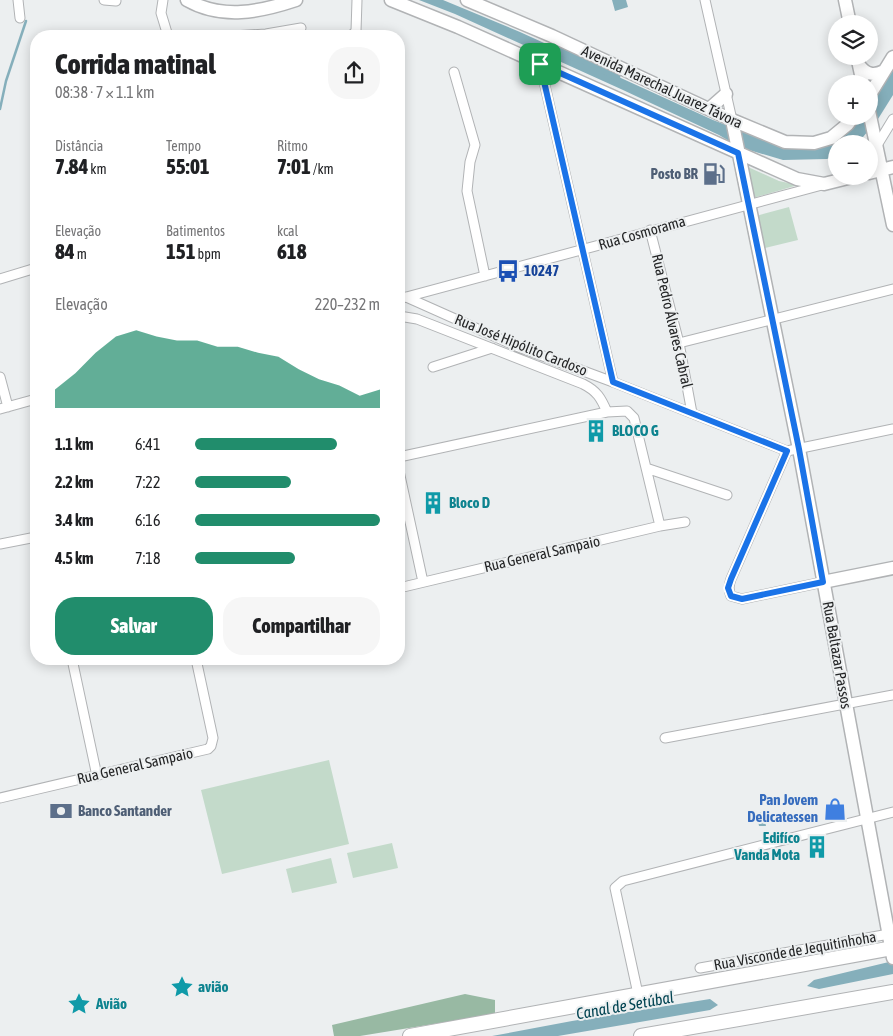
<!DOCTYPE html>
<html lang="pt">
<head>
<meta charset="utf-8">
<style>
  :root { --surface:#fff; --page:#f6f6f6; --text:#202124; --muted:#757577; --accent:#218d6c }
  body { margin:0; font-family:"Asap Condensed",sans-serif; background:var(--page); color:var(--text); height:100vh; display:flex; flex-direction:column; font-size:19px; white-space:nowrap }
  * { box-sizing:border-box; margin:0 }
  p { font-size:16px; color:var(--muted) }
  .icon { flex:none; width:28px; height:28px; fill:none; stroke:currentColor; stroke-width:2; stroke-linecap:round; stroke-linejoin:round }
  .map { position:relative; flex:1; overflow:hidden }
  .side { position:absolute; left:30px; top:30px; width:375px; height:635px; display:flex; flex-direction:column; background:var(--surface); border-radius:20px; box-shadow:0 2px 12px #0003 }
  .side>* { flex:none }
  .fabs { position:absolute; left:828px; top:15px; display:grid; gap:10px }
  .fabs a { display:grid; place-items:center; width:50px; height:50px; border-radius:50%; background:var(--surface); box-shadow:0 2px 12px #0003; font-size:25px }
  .pin { position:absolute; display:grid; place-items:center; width:42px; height:42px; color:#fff; margin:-21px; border-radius:10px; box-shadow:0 2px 8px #0006 }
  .round { display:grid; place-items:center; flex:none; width:52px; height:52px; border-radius:20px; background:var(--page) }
  .overview { display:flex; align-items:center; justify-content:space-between; height:85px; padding:0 25px }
  h1 { font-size:28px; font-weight:800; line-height:38px }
  .figures { display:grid; grid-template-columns:repeat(3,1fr); gap:8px; height:85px; padding:5px 25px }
  .figures div { display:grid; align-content:center }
  .figures b { font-size:21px; font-weight:800 }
  .figures small { font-size:14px; font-weight:400 }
  .figures p { font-size:14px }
  .chart { height:140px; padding:10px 25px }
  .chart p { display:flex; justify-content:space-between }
  .chart svg { width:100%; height:90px; margin-top:5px; fill:var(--accent); opacity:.7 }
  .action { display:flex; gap:10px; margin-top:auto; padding:10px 25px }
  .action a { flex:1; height:58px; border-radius:20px; background:var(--accent); color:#fff; font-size:20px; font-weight:800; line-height:58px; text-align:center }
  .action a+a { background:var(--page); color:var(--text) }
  ul { padding:0 25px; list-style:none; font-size:16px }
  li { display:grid; grid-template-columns:80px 60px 1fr; align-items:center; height:38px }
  li i { height:12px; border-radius:6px; background:var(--accent) }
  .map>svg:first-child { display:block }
  .green { fill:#c3daca }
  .forest { fill:#98b9a3 }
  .water { fill:#85afbb }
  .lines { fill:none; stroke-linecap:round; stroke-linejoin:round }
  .stream { stroke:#85afbb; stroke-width:2.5 }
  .canal { stroke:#85afbb; stroke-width:9 }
  .street-casing { stroke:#b1b3b5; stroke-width:11 }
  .secondary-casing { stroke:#b1b3b5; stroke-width:15 }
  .primary-casing { stroke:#b1b3b5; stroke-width:16 }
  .street { stroke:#fff; stroke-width:9 }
  .secondary { stroke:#fff; stroke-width:12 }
  .primary { stroke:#fff; stroke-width:14 }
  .route-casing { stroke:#fff; stroke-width:10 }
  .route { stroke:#1a73e8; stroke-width:6 }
  .labels { text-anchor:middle; stroke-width:4; stroke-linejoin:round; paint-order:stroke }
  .street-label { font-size:15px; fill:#242526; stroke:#eceff0 }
  .service-label { font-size:15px; font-weight:bold; fill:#4e5e75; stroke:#eceff0; text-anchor:end }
  .transit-label { font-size:15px; font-weight:bold; fill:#164399; stroke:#eceff0; text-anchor:start }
  .culture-label { font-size:15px; font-weight:bold; fill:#0d838f; stroke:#eceff0; text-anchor:start }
  .shop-label { font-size:15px; font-weight:bold; fill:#366cbe; stroke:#eceff0; text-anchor:end }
  .water-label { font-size:16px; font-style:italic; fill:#014351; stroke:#eceff0 }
</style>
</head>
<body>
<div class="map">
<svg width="893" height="1036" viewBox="0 0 893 1036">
  <rect width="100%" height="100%" fill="#eceff0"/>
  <path class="green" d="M 748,167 L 779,181 L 798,185 L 753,198 L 746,169 Z
    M 789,207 L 798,240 L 765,248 L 756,216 Z
    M 329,760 L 349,844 L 222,874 L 201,790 Z
    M 392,843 L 398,868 L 353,878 L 347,853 Z
    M 331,858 L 337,883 L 292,893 L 286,869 Z"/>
  <path class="forest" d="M 465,994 L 495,1000 L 495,1014 L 360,1036 L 334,1036 L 332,1025 Z"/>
  <path class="water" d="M 419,0 L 443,0 L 520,32 L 713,120 L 778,145 L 815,149 L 831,144 L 860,116 L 869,116 L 869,106 L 893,70 L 893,95 L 878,119 L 863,137 L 854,144 L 836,144 L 836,155 L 827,159 L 783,160 L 739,147 L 719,135 L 623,90 L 455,14 Z
    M 612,0 L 626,0 L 628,7 L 615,11 Z
    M 760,812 L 763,813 L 766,826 L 759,826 L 757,815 Z
    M 893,961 L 893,974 L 819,989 L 807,986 L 814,980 Z
    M 710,999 L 718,1005 L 710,1010 L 558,1036 L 492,1036 L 572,1021 Z"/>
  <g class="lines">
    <path class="stream" d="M 0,109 L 6,81 L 26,21"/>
    <path class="canal" d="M 555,49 L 590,62 L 616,76"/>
    <defs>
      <path id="street" d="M 18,0 L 20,18
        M 104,0 L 116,1
        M 163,0 L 161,13 L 168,36
        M 705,0 L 732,120
        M 233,36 L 266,34 L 301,28
        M 351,36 L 356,31 L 357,0
        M 540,64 L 613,382
        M 454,72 L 475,145 L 470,162 L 467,191 L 485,276
        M 876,147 L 893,119
        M 650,230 L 679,343 L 692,413
        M 0,279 L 36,268
        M 406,297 L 516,346 L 613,382 L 787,451 L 893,429
        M 399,299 L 822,185
        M 399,316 L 417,319 L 583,384 C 597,391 601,398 607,412
        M 679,343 L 893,289
        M 433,367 L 492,348
        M 0,377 L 8,407
        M 0,409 L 36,399
        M 787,451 L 731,579 C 729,585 728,589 731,596 L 742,599 L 823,582
        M 399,457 L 607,412 L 627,411 L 634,418 L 660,526
        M 646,468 L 727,495
        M 399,471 L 423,582
        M 0,544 L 36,537
        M 399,588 L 660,526 L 685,522
        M 72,659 L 97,776
        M 665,738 L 893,695
        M 0,798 L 208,749 L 211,746 L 213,738 L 196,659
        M 700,968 L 889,934
        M 638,994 L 615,888 L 623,881 L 893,812"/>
      <path id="secondary" d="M 187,0 C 222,20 260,12 296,0
        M 391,0 L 458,27 L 797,179 L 824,184 L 856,176
        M 467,0 L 552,36 L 732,120 L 785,142 L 814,143 L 831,138 L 848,124 L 854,116
        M 845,0 L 850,24
        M 857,56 L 863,84
        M 859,65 C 866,75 874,76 884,71
        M 869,96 L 893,57
        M 709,109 L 726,94
        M 869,111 L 893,225
        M 732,120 L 799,449 L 893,958
        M 869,173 L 893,167
        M 823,582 L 893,568"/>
      <path id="primary" d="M 410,1036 L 893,948
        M 641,1036 L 893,992"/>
    </defs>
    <use href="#street" class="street-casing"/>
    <use href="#secondary" class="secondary-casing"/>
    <use href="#primary" class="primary-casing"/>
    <use href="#street" class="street"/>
    <use href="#secondary" class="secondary"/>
    <use href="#primary" class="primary"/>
  </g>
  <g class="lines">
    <defs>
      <path id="route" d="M 540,64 L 738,153 L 799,449 L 823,582 L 742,599 L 731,596 L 728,588 L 731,579 L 787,451 L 613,382 Z"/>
    </defs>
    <use href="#route" class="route-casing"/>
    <use href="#route" class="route"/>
  </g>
  <defs>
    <symbol id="fuel-bare" viewBox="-9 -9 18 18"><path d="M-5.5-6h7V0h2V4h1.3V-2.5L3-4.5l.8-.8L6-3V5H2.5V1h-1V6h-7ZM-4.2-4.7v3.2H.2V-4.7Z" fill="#5c6f8a" stroke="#eceff0" stroke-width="2.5" paint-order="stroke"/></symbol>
    <symbol id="bus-bare" viewBox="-9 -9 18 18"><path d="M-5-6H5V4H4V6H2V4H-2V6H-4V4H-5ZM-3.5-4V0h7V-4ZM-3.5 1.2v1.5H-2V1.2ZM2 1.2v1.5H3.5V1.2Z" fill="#1a4fb4" stroke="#eceff0" stroke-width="2.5" paint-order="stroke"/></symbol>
    <symbol id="building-bare" viewBox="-9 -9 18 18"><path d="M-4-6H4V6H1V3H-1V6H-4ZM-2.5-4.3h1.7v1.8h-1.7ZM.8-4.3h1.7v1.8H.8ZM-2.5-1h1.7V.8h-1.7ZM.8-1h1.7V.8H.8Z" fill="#0f9aa8" stroke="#eceff0" stroke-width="2.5" paint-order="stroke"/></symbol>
    <symbol id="shop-bare" viewBox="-9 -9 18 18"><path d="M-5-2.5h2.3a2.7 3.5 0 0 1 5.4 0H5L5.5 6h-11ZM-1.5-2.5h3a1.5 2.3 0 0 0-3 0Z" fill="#3f7fe0" stroke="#eceff0" stroke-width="2.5" paint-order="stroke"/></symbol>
    <symbol id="bank-bare" viewBox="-9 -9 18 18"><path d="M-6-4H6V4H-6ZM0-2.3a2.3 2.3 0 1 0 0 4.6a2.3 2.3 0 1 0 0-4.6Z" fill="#5c6f8a" stroke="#eceff0" stroke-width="2.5" paint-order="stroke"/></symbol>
    <symbol id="sight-bare" viewBox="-9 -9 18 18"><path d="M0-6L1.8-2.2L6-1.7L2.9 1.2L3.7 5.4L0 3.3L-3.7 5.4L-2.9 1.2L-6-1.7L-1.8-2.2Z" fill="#0f9aa8" stroke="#eceff0" stroke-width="2.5" paint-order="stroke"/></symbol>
  </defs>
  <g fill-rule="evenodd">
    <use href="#fuel-bare" x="698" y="158" width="32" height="32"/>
    <use href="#bus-bare" x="492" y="255" width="32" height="32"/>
    <use href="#building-bare" x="580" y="415" width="32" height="32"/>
    <use href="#building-bare" x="417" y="487" width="32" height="32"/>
    <use href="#shop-bare" x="819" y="793" width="32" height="32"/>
    <use href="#bank-bare" x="45" y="795" width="32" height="32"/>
    <use href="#building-bare" x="801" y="831" width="32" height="32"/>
    <use href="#sight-bare" x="166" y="971" width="32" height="32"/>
    <use href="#sight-bare" x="63" y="988" width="32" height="32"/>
  </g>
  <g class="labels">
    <g class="street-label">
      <text transform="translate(662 87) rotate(25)" y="5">Avenida Marechal Juarez Távora</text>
      <text transform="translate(642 233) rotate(-16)" y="5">Rua Cosmorama</text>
      <text transform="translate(672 321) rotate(77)" y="5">Rua Pedro Álvares Cabral</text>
      <text transform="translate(521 345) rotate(22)" y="5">Rua José Hipólito Cardoso</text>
      <text transform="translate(542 554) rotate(-13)" y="5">Rua General Sampaio</text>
      <text transform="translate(837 655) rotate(80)" y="5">Rua Baltazar Passos</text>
      <text transform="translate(135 766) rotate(-13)" y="5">Rua General Sampaio</text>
      <text transform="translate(795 951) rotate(-10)" y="5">Rua Visconde de Jequitinhoha</text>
    </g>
    <g class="service-label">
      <text x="698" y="179">Posto BR</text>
      <text x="78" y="816" text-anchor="start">Banco Santander</text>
    </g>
    <g class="transit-label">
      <text x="524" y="276">10247</text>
    </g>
    <g class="culture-label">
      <text x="612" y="436">BLOCO G</text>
      <text x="449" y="508">Bloco D</text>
      <text x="800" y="843" text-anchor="end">Edifíco<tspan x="800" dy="17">Vanda Mota</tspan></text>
      <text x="198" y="992">avião</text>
      <text x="96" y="1009">Avião</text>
    </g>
    <g class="shop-label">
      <text x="818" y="805">Pan Jovem<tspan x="818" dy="17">Delicatessen</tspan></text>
    </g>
    <g class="water-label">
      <text transform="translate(625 1005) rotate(-10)" y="6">Canal de Setúbal</text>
    </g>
  </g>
</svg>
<div class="fabs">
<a><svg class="icon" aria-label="layers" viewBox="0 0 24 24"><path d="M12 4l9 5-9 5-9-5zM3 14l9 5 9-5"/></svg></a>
<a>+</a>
<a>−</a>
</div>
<div class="pin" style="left:540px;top:64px;background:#1e9e55"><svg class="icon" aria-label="arrive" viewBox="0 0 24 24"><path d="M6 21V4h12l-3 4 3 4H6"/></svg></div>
<section class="side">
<div class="overview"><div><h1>Corrida matinal</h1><p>08:38 · 7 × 1.1 km</p></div><a class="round"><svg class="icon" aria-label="share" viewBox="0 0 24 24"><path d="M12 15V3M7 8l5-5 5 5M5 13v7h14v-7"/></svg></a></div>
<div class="figures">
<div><p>Distância</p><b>7.84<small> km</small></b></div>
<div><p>Tempo</p><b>55:01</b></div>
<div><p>Ritmo</p><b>7:01<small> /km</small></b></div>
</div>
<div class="figures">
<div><p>Elevação</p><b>84<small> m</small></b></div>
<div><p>Batimentos</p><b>151<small> bpm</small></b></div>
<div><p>kcal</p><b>618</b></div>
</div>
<div class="chart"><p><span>Elevação</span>220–232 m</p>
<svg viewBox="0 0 160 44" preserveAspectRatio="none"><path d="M0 44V35L10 27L20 17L30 9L40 6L50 9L60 11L70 11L80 14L90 14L100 17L110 19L120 25L130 30L140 33L150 38L160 35V44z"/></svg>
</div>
<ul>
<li><b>1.1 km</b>6:41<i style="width:77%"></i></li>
<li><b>2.2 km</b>7:22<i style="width:52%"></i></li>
<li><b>3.4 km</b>6:16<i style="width:100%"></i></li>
<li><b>4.5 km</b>7:18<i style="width:54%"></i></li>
</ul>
<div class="action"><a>Salvar</a><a>Compartilhar</a></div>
</section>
</div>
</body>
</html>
